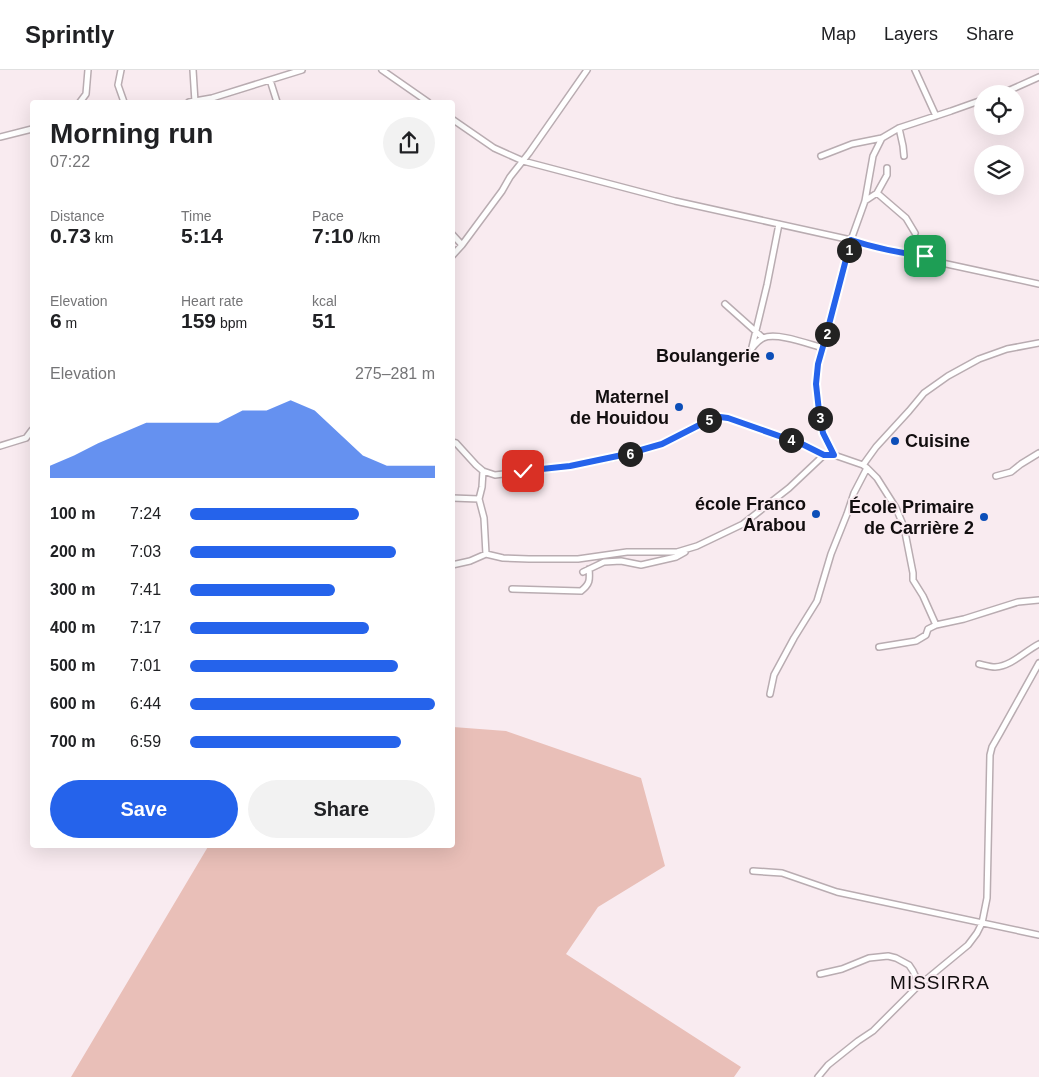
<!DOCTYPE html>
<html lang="en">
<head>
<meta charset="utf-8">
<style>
  :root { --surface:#fff; --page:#f2f2f2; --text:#202124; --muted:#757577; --line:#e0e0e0; --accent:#2563eb }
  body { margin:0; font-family:Helvetica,sans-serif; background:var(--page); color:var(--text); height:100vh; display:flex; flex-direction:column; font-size:19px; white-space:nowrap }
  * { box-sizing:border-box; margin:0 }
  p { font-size:16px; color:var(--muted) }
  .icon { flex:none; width:28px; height:28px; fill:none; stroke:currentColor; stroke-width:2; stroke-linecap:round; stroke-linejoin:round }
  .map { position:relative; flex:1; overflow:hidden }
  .details { position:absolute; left:30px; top:30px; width:425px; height:748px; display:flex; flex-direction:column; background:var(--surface); border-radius:5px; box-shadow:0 5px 20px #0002 }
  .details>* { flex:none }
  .tools { position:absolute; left:974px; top:15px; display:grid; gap:10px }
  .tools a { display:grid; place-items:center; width:50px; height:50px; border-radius:50%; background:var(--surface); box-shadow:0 5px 20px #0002; font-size:25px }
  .pin { position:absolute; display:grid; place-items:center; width:42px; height:42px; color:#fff; margin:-21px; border-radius:10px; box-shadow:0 2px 8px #0006 }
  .km { position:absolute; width:25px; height:25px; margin:-12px; border-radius:50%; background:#222; color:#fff; font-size:14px; line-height:25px; text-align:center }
  .round { display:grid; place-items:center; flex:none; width:52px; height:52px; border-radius:26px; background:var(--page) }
  .headline { display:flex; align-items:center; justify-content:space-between; height:85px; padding:0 20px }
  h1 { font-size:28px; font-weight:700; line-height:38px }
  .metrics { display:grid; grid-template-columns:repeat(3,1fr); gap:8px; height:85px; padding:5px 20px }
  .metrics div { display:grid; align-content:center }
  .metrics b { font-size:21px; font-weight:700 }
  .metrics small { font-size:14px; font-weight:400 }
  .metrics p { font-size:14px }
  .chart { height:140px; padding:10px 20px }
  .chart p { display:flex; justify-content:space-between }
  .chart svg { width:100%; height:90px; margin-top:5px; fill:var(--accent); opacity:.7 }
  .primary-button { display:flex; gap:10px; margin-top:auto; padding:10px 20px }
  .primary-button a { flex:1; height:58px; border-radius:30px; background:var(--accent); color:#fff; font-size:20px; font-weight:700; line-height:58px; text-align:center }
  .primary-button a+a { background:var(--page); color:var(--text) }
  ul { padding:0 20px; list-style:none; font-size:16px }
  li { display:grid; grid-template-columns:80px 60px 1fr; align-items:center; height:38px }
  li i { height:12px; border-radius:6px; background:var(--accent) }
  header { display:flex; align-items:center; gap:30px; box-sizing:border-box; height:70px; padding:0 25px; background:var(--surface); border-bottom:1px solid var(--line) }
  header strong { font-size:24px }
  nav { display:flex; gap:28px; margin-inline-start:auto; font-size:18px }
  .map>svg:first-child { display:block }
  .green { fill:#e9bfb8 }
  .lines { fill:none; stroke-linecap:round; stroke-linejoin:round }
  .street-casing { stroke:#b9acb1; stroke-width:8 }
  .street { stroke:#fff; stroke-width:5 }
  .route-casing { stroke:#fff; stroke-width:10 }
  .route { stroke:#2563eb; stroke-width:6 }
  .poi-dot { fill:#0c4eb8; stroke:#f9ebf0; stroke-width:2 }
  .labels { text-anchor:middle; stroke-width:4; stroke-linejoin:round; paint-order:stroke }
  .poi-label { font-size:18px; font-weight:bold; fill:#120e0f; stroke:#f9ebf0; text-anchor:end }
  .neighbourhood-label { font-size:19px; letter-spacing:1px; fill:#120e0f; stroke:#f9ebf0 }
</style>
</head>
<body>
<header>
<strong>Sprintly</strong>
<nav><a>Map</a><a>Layers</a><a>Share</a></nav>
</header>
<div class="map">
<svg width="1039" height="1007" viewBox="0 0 1039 1007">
  <rect width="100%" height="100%" fill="#f9ebf0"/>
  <path class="green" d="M 453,657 L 506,661 L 641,708 L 665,796 L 598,837 L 566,884 L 741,997 L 734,1007 L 71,1007 L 209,775 L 452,775 Z"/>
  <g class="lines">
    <defs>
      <path id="street" d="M 121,0 L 118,15 L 124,32
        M 193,0 L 195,32
        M 382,0 L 428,32
        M 915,0 L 936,46
        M 270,10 L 277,32
        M 1001,24 L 1039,7
        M 80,32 L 86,24 L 88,0
        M 189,32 L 212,28 L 302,0
        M 452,49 L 494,78 L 523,91 L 675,131 L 851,170 L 874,177 L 908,184 L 925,186 L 942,193 L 1039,214
        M 899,58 L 903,76 L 904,86
        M 0,67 L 32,59
        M 821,86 L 852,74 L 882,68 L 899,58 L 951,41 L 982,30
        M 877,123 L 887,105 L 887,98
        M 865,131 L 877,123 L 906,148 L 915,163
        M 452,164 L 462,175
        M 452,186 L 462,175 L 502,121 L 510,107 L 529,83 L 587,0
        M 725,234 L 763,268
        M 752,277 L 767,215 L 779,154
        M 747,286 C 751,279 756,272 763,268 C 777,262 808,274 823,278
        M 452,372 L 456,373 L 476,395 L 483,401 L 495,405 L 570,396 L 627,385 L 662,374 L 713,348 L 720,347 L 728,348 L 802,374 L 824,385 L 834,385 L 863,395 L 867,398 L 877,408 L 896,438 L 904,457 L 913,503 L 913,510 L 923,526 L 936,555
        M 0,376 L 26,368 L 32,360
        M 834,385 L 823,363 L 819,341 L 816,313 L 818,294 L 826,266 L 851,170 L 865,131 L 873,86 L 882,68
        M 863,395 L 876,377 L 909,341 L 924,323 L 948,306 L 979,289 L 1007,279 L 1039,273
        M 483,401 L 482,417 L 479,429 L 484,448 L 486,484
        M 996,406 L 1011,402 L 1021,394 L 1039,383
        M 452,428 L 479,429
        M 452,495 L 470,491 L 486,484 L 503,488 L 529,489 L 578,489 L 627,482 L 677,482 L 697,476 L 743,454 L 789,418 L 824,385
        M 583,502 L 604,492 L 621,491 L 641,495 L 676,487 L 685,482
        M 512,519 L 581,521 C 590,514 590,510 589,499
        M 879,577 L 916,571 L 926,565 L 928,559 L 936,555 L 964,549 L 1018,532 L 1039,530
        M 979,594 C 984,595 990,597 995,597 C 1012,596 1025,581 1039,574
        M 770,624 L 774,605 L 794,568 L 817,531 L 831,484 L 847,444 L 854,423 L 867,398
        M 753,801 L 782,803 L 837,822 L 1039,865
        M 820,904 L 842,899 L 869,888 L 888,886 L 896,888 L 909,895 L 913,901 L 920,916
        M 818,1007 L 828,995 L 858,971 L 873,961 L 916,918 L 968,875 L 977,863 L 982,853 L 987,828 L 990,685 L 992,677 L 1000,663 L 1039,593"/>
    </defs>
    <use href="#street" class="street-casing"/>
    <use href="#street" class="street"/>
  </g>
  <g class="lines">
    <defs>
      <path id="route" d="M 523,401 L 570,396 L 627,384 L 662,374 L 713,348 L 720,347 L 728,348 L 802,374 L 824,385 L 834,385 L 823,363 L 819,341 L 816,314 L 818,294 L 826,266 L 851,170 C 875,178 900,183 925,186"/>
    </defs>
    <use href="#route" class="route-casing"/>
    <use href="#route" class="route"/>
  </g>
  <g class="poi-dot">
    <circle cx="770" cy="286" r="5"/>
    <circle cx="679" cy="337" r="5"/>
    <circle cx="895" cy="371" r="5"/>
    <circle cx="816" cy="444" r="5"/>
    <circle cx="984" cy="447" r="5"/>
  </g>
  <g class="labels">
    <g class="poi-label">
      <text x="760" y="292">Boulangerie</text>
      <text x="669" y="333">Maternel<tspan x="669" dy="21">de Houidou</tspan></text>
      <text x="905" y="377" text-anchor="start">Cuisine</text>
      <text x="806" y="440">école Franco<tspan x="806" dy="21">Arabou</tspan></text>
      <text x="974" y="443">École Primaire<tspan x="974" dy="21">de Carrière 2</tspan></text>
    </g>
    <g class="neighbourhood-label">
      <text x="940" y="919">MISSIRRA</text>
    </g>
  </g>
</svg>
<div class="tools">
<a><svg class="icon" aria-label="locate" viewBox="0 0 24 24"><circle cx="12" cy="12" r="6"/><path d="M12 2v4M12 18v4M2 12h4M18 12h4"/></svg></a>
<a><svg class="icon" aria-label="layers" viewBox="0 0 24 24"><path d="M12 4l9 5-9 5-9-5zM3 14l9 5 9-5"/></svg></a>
</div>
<div class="pin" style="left:925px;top:186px;background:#1e9e55"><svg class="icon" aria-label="arrive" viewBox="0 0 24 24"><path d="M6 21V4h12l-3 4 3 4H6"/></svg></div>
<div class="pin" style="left:523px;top:401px;background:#d93025"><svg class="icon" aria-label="check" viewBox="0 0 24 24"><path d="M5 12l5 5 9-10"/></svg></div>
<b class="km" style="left:849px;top:180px">1</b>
<b class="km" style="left:827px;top:264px">2</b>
<b class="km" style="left:820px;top:348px">3</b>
<b class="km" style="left:791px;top:370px">4</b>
<b class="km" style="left:709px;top:350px">5</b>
<b class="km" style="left:630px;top:384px">6</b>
<section class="details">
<div class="headline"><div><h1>Morning run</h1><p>07:22</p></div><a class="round"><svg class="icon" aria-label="share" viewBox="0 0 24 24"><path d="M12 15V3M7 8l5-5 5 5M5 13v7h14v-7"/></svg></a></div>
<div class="metrics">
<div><p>Distance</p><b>0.73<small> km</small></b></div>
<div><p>Time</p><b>5:14</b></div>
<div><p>Pace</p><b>7:10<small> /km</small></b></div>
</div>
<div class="metrics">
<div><p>Elevation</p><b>6<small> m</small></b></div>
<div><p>Heart rate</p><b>159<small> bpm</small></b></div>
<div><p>kcal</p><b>51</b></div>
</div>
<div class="chart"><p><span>Elevation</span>275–281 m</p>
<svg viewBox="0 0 160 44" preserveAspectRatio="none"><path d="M0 44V38L10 33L20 27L30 22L40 17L50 17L60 17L70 17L80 11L90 11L100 6L110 11L120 22L130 33L140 38L150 38L160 38V44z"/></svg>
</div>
<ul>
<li><b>100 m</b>7:24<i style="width:69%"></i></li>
<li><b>200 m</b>7:03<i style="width:84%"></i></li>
<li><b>300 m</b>7:41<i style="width:59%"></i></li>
<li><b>400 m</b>7:17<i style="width:73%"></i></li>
<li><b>500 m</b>7:01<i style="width:85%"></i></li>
<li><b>600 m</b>6:44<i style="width:100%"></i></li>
<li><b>700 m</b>6:59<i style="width:86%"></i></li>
</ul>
<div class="primary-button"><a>Save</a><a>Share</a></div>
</section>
</div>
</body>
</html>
